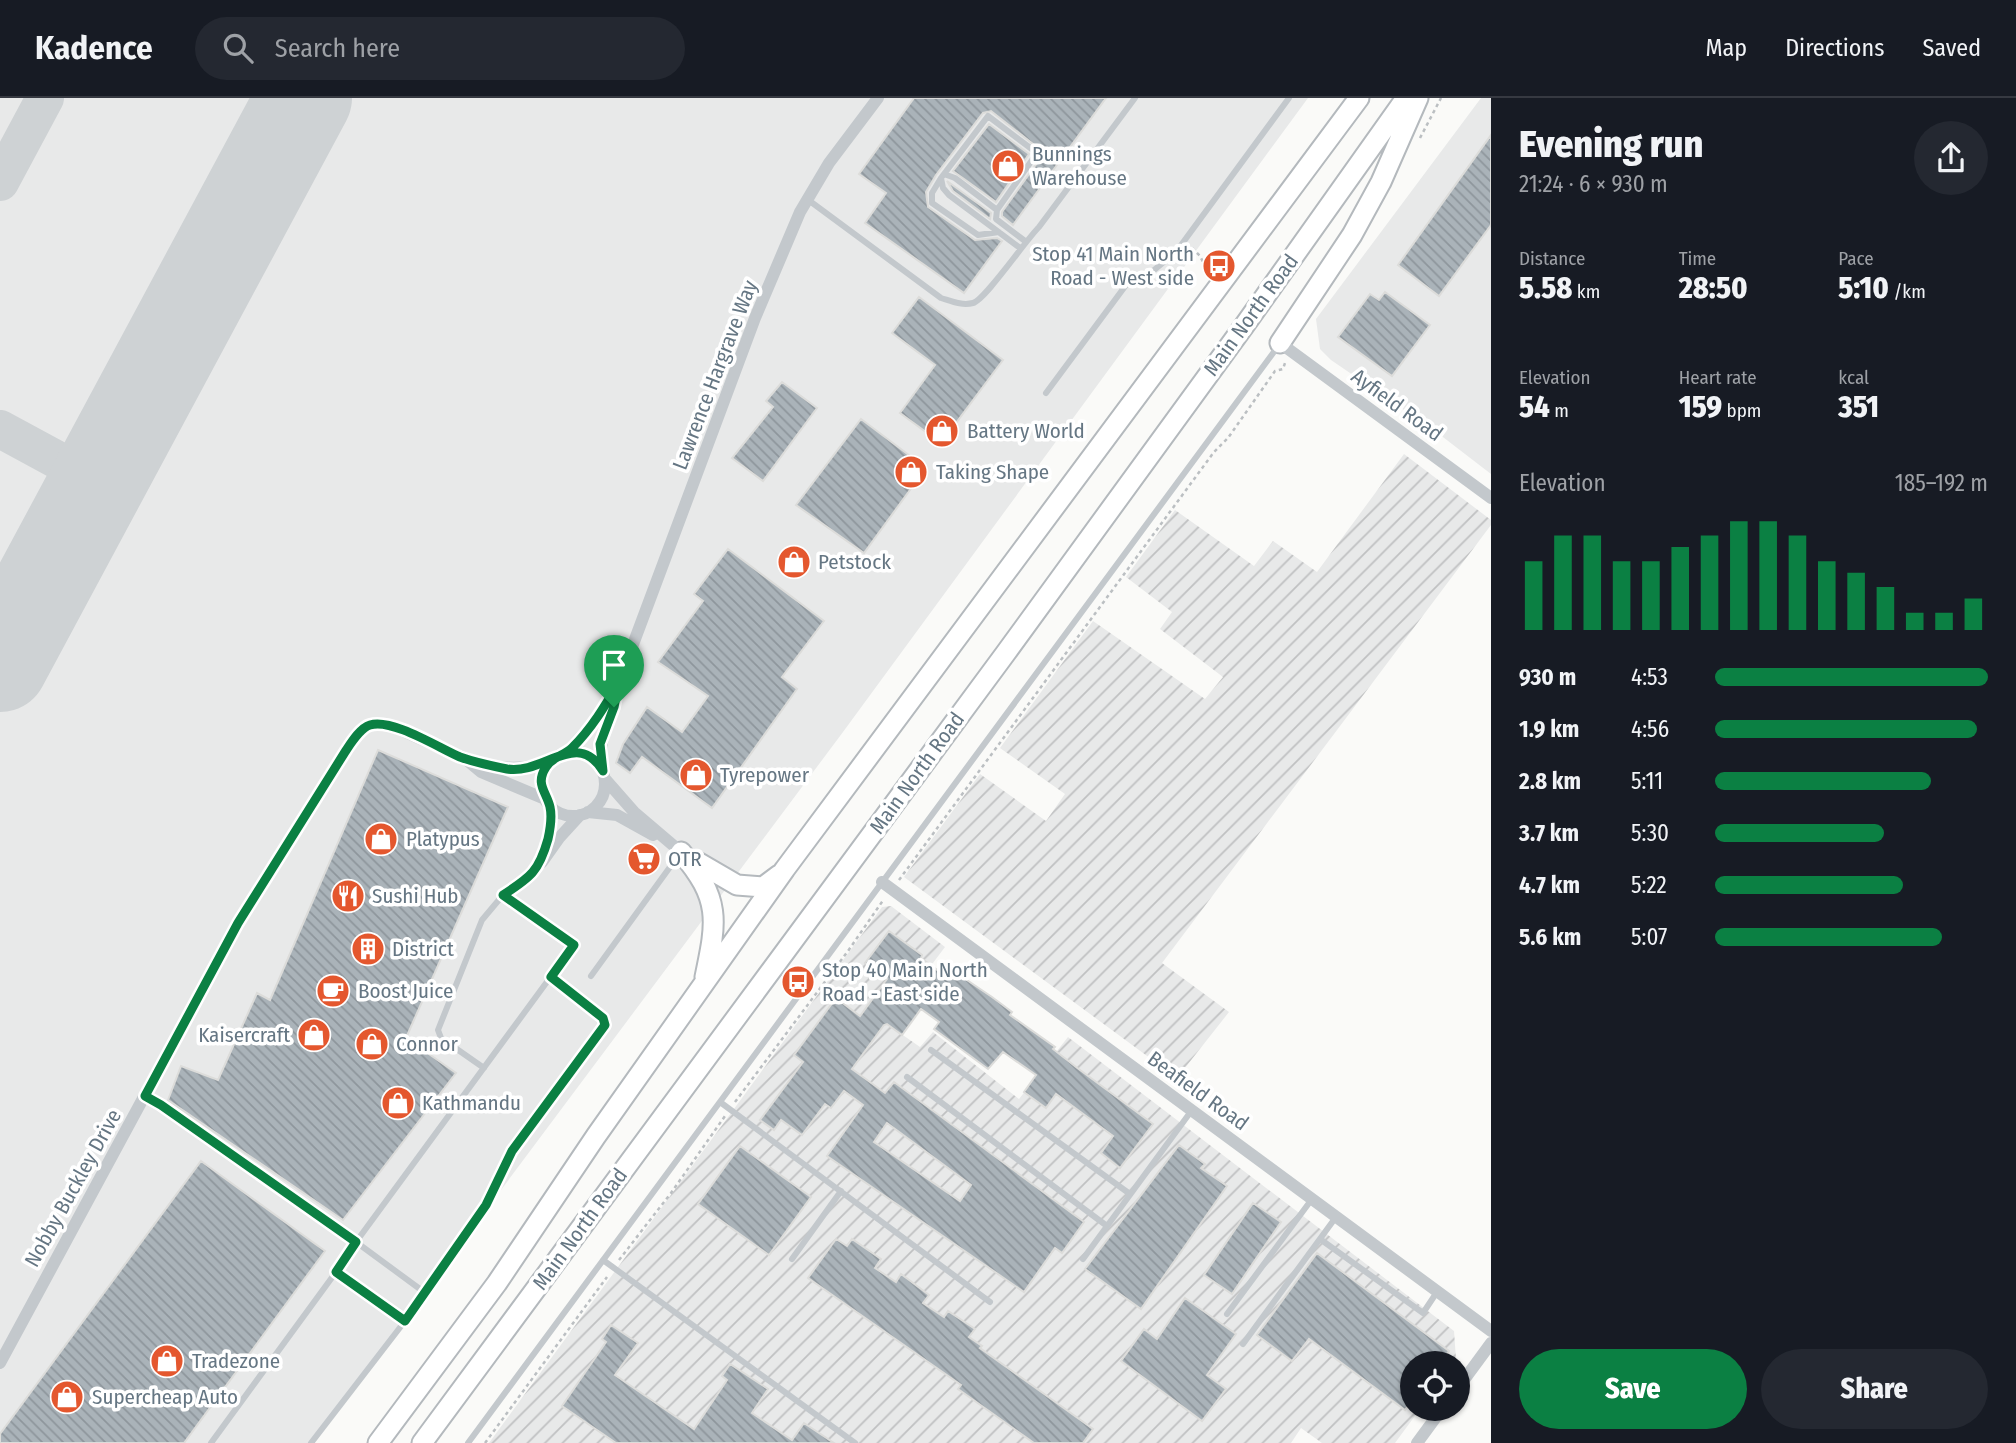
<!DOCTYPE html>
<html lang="en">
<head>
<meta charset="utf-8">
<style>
  :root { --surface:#171b24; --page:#242831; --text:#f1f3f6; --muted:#9ea1a6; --line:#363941; --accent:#0b8043 }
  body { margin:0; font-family:"Fira Sans Condensed",sans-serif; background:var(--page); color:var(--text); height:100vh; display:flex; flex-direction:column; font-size:26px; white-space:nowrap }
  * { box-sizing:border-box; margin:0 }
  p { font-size:23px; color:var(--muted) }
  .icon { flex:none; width:38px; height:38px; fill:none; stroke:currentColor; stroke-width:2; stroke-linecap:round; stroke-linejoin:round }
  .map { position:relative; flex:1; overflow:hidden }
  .sheet { display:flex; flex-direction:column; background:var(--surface); width:525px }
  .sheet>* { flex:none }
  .buttons { position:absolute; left:1400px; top:1253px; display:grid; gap:14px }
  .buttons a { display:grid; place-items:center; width:70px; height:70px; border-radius:50%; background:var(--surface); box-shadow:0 2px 5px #0004; font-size:35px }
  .pin { position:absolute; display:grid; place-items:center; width:60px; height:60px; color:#fff; margin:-72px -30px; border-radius:50% 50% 50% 0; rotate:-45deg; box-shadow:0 0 7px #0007 }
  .pin .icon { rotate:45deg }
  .round { display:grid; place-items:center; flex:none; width:74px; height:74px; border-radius:37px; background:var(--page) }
  .headline { display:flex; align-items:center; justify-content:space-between; height:119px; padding:0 28px }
  h1 { font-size:38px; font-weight:800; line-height:52px }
  .figures { display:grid; grid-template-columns:repeat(3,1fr); gap:10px; height:119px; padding:7px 28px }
  .figures div { display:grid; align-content:center }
  .figures b { font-size:30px; font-weight:800 }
  .figures small { font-size:19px; font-weight:400 }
  .figures p { font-size:19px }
  .chart { height:196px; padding:14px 28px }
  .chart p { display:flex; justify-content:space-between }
  .chart svg { width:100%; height:126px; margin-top:7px; stroke:var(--accent); stroke-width:6 }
  .button { display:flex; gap:14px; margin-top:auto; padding:14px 28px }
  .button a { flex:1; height:80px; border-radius:42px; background:var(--accent); color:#fff; font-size:28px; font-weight:800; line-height:80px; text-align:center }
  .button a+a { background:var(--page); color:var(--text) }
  ul { padding:0 28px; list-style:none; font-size:23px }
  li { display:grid; grid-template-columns:112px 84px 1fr; align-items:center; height:52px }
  li i { height:18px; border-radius:9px; background:var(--accent) }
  header { display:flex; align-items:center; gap:42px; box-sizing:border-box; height:98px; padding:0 35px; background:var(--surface); border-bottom:2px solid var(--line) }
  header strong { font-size:33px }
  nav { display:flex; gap:38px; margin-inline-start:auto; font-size:24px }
  .search { width:490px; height:63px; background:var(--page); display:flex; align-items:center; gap:18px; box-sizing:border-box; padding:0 24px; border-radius:38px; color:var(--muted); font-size:26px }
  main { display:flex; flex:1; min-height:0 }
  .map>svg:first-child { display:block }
  .built { fill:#e8e9e9 }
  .industrial { fill:url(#industrial-furrows) }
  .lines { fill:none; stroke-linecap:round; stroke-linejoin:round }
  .taxiway { stroke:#ced2d4; stroke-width:38 }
  .runway { stroke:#ced2d4; stroke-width:96 }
  .building { fill:url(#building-back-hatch); stroke:#dcdcda; stroke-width:2; fill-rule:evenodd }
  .trunk-casing { stroke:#b4b9bd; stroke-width:23 }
  .path { stroke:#bbbfc2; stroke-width:2.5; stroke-dasharray:3.5 3.5; stroke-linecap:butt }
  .service { stroke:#c3c8cc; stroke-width:6 }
  .minor { stroke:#c3c8cc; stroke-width:12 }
  .trunk { stroke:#fff; stroke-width:19 }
  .route-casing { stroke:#fff; stroke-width:14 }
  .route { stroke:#0b8043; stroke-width:9 }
  .labels { text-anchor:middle; stroke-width:7; stroke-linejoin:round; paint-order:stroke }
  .poi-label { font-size:21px; fill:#657683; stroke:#fff; text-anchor:start }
  .street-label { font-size:21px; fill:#657683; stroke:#fff }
</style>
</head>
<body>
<header>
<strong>Kadence</strong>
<div class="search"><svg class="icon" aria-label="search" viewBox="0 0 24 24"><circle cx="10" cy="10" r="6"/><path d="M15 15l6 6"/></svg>Search here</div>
<nav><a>Map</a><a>Directions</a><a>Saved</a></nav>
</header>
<main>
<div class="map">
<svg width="1491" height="1345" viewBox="0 0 1491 1345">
  <defs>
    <pattern id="industrial-furrows" width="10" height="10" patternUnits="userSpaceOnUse" patternTransform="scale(1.75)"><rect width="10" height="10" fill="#e8e9e9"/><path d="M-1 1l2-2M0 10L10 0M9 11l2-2" fill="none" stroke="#c0c1c2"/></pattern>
    <pattern id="building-back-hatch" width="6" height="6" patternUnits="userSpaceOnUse" patternTransform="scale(1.75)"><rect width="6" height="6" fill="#aab3b9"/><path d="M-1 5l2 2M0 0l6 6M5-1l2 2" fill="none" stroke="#8e969c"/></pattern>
  </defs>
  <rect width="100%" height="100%" fill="#fafaf8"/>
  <path class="built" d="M 0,0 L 1308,0 L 843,634 L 312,1345 L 0,1345 Z
    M 1481,0 L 1491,0 L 1491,376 L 1439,336 L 1331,262 L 1320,251 L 1316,221 Z"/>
  <path class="industrial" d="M 1404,356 L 1491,422 L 1491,427 L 1162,865 L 1229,914 L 1177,980 L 904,779 L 980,676 L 1046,723 L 1065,696 L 1000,650 L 1093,523 L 1205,601 L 1223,579 L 1160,531 L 1172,514 L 1126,479 L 1175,412 L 1254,468 L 1273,443 L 1317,474 Z
    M 891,808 L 945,849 L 887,926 L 920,949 L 933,934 L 1019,1001 L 1068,939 L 1454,1233 L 1456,1261 L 1453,1265 L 1412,1265 L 1412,1311 L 1420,1311 L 1395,1345 L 1322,1345 L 1301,1330 L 1291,1345 L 489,1345 L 882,809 Z"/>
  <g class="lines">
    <path class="taxiway" d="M 0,84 L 45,0
      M 0,331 L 98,384"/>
    <path class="runway" d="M 0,566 L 304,0"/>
  </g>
  <path class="building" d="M 914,0 L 1106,0 L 1013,127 L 1002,118 L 1002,114 L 1042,58 L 1042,53 L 991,13 L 983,15 L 936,77 L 926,94 L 928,109 L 975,142 L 997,140 L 1002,143 L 964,195 L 865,125 L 886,95 L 859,76 Z
    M 989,26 L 1029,56 L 996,104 L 953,73 Z
    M 1491,37 L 1491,127 L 1439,198 L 1398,167 Z
    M 947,83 L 991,115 L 990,121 L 953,93 Z
    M 1385,194 L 1430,227 L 1392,278 L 1338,239 L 1370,196 L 1379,202 Z
    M 919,199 L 1003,262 L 941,345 L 900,315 L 935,267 L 892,235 Z
    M 782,284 L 817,310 L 763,383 L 732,360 L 773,309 L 766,303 Z
    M 861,321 L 926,370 L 864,455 L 796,407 Z
    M 728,451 L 824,523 L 782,579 L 797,591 L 712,710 L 642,659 L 630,675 L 616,665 L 623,646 L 647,609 L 682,634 L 708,598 L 658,564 L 703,503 L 694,496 Z
    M 378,652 L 508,709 L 406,940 L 456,975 L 343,1122 L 168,1002 L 181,968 L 218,982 L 257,895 L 270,902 Z
    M 889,833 L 922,857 L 921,860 L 943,876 L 946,872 L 953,876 L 955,874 L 992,899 L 1012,914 L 1010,917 L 1055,949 L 1053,951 L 1076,969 L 1153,1026 L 1120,1070 L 1101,1055 L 1113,1038 L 1056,996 L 1046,1010 L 1024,994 L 1036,977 L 1003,954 L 988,971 L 934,931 L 939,924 L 921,911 L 902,937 L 887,926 L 884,927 L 852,971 L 885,995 L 894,984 L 1084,1124 L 1062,1155 L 1055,1150 L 1024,1194 L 827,1058 L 863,1007 L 844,993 L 831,1010 L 825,1006 L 802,1037 L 781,1022 L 774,1032 L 760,1022 L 803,964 L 794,957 L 836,900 L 860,918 L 887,881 L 865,865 ZM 887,1025 L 971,1087 L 960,1103 L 874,1044 Z
    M 1179,1047 L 1205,1066 L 1201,1070 L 1227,1088 L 1141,1211 L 1085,1171 Z
    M 740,1048 L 811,1099 L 769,1157 L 698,1106 Z
    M 201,1063 L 325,1153 L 184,1345 L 0,1345 L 0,1336 Z
    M 1253,1105 L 1281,1124 L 1232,1196 L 1204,1177 Z
    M 836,1141 L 847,1148 L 852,1141 L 881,1161 L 875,1170 L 896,1184 L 901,1176 L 929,1197 L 923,1205 L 944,1219 L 948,1213 L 975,1231 L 969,1239 L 982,1248 L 980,1250 L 1093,1331 L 1083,1345 L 1034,1345 L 958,1291 L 961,1287 L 808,1180 Z
    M 1317,1155 L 1449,1253 L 1440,1265 L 1412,1265 L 1412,1303 L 1405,1312 L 1309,1241 L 1292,1263 L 1257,1237 Z
    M 1185,1200 L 1236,1236 L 1207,1277 L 1226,1291 L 1202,1323 L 1121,1263 L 1144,1231 L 1157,1241 Z
    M 611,1227 L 638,1245 L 615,1277 L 694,1331 L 727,1282 L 722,1278 L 730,1266 L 768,1291 L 752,1315 L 792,1342 L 804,1325 L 834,1345 L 616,1345 L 562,1308 L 606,1244 L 602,1241 Z"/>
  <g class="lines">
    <defs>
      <path id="trunk" d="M 1280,245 L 1352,137 L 1381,84 L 1418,0
        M 681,754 C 721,801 717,822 705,879
        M 694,762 L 737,787 L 763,789 L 779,777
        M 378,1345 L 497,1185 L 596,1038 L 785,771 L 1359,0
        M 422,1345 L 1005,556 L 1244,228 L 1406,0"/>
    </defs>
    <use href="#trunk" class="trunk-casing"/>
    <path class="path" d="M 1420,40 L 1441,0
      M 1192,150 L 1200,158 L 1209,176
      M 899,782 L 1214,354 L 1228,340 L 1275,273 L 1283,271 L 1285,265
      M 735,1004 L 848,853 L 884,801
      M 619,1162 L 671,1095 L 725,1018
      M 485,1345 L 607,1179"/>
    <path class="service" d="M 944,76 L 955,80 L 997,112
      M 941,80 L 932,95 L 932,105 L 978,137 L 999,134
      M 807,101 L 941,200 C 951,203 962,208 973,205 C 985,202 1025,143 1039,129 L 1135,0
      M 1020,150 L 949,97 L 943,90 L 941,80 L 988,18 L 1037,55 L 997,112 L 996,121 L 1025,143
      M 1046,295 L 1129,183 L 1148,177 L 1176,154 L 1289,0
      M 591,878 L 678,758
      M 931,952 L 1130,1096
      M 484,970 L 441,940 L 438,932 L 482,822 L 503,797
      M 907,979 L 1107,1128
      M 145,998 L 161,1007 L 356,1144 L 574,847 L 503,797 L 523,783 L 542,764
      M 720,1004 L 990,1204
      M 1320,1141 L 1423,1215 L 1437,1194
      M 792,1161 L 841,1093
      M 1083,1161 L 1192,1012
      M 603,1162 L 855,1345
      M 336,1174 L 356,1144 L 424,1194 L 405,1223
      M 424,1194 L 486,1107 L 512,1053 L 605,927 L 603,920 L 551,879
      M 1227,1216 L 1312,1101
      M 1243,1246 L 1336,1119
      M 211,1345 L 336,1174 L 405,1223 L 311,1345
      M 468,1345 L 1279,247"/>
    <path class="minor" d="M 1280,245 L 1491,400
      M 567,654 L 597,621 L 619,584 L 755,220 L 800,114 L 829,65 L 878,0
      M541 686a32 32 0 1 1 64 0a32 32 0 1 1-64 0Z
      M 469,664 L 481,674 L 545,701
      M 603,672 C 596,637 611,626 617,595
      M 605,681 L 634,714 L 681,754
      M 588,714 L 617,717 L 653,737
      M 544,755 L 550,733 L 550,707
      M 542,764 L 559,740 L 580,717
      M 882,784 L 1491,1233
      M 0,1265 L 238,825 L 345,654 C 352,645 360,630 371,627 C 385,623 400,632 412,637 C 457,657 502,683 552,662
      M 1458,1290 L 1491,1245
      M 1417,1345 L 1442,1311"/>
    <use href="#trunk" class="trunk"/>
  </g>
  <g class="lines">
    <defs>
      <path id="route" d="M 614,609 L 600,646 L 603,673 C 577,630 544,677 507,671 C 492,668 474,664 460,659 C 439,650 392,620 370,627 C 360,630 351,645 345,654 L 238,825 L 145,998 L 161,1007 L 356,1144 L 336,1174 L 405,1223 L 486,1107 L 512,1053 L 605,927 L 603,920 L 551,879 L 574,847 L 503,797 C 531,779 539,773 548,741 C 550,732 552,718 550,709 C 546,693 535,686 546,669 C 553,658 564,658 572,650 C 592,630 605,608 619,584 L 614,609"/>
    </defs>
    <use href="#route" class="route-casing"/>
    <use href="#route" class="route"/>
  </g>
  <defs>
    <symbol id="shop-disc" viewBox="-11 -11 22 22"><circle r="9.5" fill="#e4572e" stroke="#fff"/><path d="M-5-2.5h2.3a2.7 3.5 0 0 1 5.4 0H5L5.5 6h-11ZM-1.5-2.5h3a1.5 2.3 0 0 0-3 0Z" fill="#fff"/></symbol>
    <symbol id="bus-disc" viewBox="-11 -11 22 22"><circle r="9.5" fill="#e4572e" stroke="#fff"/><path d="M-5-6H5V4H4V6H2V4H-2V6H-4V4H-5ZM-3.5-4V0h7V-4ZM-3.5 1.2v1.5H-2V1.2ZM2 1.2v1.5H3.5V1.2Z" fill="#fff"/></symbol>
    <symbol id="supermarket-disc" viewBox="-11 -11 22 22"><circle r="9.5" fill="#e4572e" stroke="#fff"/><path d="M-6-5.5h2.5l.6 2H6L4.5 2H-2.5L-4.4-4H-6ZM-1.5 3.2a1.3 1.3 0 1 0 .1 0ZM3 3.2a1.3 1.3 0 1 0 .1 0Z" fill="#fff"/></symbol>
    <symbol id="restaurant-disc" viewBox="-11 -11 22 22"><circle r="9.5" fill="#e4572e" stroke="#fff"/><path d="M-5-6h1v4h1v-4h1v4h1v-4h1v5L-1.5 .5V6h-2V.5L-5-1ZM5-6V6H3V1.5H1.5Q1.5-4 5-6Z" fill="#fff"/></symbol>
    <symbol id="building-disc" viewBox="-11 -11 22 22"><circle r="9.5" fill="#e4572e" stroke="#fff"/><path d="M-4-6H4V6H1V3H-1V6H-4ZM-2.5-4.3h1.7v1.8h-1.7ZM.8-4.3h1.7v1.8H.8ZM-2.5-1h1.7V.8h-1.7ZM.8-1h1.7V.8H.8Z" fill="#fff"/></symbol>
    <symbol id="cafe-disc" viewBox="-11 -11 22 22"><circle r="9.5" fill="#e4572e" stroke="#fff"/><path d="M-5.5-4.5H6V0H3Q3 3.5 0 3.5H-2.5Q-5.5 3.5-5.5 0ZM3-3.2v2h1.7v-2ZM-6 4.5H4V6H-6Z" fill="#fff"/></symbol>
  </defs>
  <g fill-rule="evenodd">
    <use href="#shop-disc" x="989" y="49" width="38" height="38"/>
    <use href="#bus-disc" x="1200" y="149" width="38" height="38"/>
    <use href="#shop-disc" x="923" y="314" width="38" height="38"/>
    <use href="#shop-disc" x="892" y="355" width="38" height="38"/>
    <use href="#shop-disc" x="775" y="445" width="38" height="38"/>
    <use href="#shop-disc" x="677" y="658" width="38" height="38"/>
    <use href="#shop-disc" x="362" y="722" width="38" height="38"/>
    <use href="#supermarket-disc" x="625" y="742" width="38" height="38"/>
    <use href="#restaurant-disc" x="329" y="779" width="38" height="38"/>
    <use href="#building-disc" x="349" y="832" width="38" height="38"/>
    <use href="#bus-disc" x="779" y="865" width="38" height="38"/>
    <use href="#cafe-disc" x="314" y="874" width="38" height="38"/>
    <use href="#shop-disc" x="295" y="918" width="38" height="38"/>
    <use href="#shop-disc" x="353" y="927" width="38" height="38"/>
    <use href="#shop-disc" x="379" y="986" width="38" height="38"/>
    <use href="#shop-disc" x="148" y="1244" width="38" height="38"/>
    <use href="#shop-disc" x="48" y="1280" width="38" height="38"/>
  </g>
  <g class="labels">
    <g class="poi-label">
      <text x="1032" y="63">Bunnings<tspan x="1032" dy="24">Warehouse</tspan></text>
      <text x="1194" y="163" text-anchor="end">Stop 41 Main North<tspan x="1194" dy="24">Road - West side</tspan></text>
      <text x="967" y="340">Battery World</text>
      <text x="936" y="381">Taking Shape</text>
      <text x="818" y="471">Petstock</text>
      <text x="720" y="684">Tyrepower</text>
      <text x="406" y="748">Platypus</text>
      <text x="668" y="768">OTR</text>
      <text x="372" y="805">Sushi Hub</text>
      <text x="392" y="858">District</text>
      <text x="822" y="879">Stop 40 Main North<tspan x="822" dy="24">Road - East side</tspan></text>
      <text x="358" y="900">Boost Juice</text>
      <text x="290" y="944" text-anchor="end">Kaisercraft</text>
      <text x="396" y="953">Connor</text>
      <text x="422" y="1012">Kathmandu</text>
      <text x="192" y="1270">Tradezone</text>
      <text x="92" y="1306">Supercheap Auto</text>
    </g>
    <g class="street-label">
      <text transform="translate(1251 217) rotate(-54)" y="7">Main North Road</text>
      <text transform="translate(715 277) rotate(-69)" y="7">Lawrence Hargrave Way</text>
      <text transform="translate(1397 307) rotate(36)" y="7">Ayfield Road</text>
      <text transform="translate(917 675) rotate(-54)" y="7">Main North Road</text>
      <text transform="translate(1198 993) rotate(36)" y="7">Beafield Road</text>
      <text transform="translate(73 1090) rotate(-61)" y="7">Nobby Buckley Drive</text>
      <text transform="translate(580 1131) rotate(-54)" y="7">Main North Road</text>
    </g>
  </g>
</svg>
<div class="buttons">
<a><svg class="icon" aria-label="locate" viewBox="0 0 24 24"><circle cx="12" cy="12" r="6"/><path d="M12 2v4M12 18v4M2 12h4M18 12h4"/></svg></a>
</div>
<div class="pin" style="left:614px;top:609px;background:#1e9e55"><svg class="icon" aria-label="arrive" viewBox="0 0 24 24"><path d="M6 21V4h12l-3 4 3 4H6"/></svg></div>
</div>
<section class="sheet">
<div class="headline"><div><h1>Evening run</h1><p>21:24 · 6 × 930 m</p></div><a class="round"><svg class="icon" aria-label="share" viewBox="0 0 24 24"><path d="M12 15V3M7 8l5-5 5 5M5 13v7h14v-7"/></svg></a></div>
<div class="figures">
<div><p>Distance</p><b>5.58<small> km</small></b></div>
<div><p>Time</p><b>28:50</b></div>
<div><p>Pace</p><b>5:10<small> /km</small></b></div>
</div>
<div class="figures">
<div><p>Elevation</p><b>54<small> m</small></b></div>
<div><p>Heart rate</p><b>159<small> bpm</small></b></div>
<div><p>kcal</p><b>351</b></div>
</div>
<div class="chart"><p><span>Elevation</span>185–192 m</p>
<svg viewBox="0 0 160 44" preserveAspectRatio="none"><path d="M5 44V20M15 44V11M25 44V11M35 44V20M45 44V20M55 44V15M65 44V11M75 44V6M85 44V6M95 44V11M105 44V20M115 44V24M125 44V29M135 44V38M145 44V38M155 44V33"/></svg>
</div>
<ul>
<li><b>930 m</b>4:53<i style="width:100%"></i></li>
<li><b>1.9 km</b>4:56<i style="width:96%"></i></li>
<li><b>2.8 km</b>5:11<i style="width:79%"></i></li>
<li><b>3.7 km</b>5:30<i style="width:62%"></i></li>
<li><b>4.7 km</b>5:22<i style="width:69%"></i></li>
<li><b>5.6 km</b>5:07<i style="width:83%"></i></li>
</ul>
<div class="button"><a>Save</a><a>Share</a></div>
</section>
</main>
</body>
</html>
